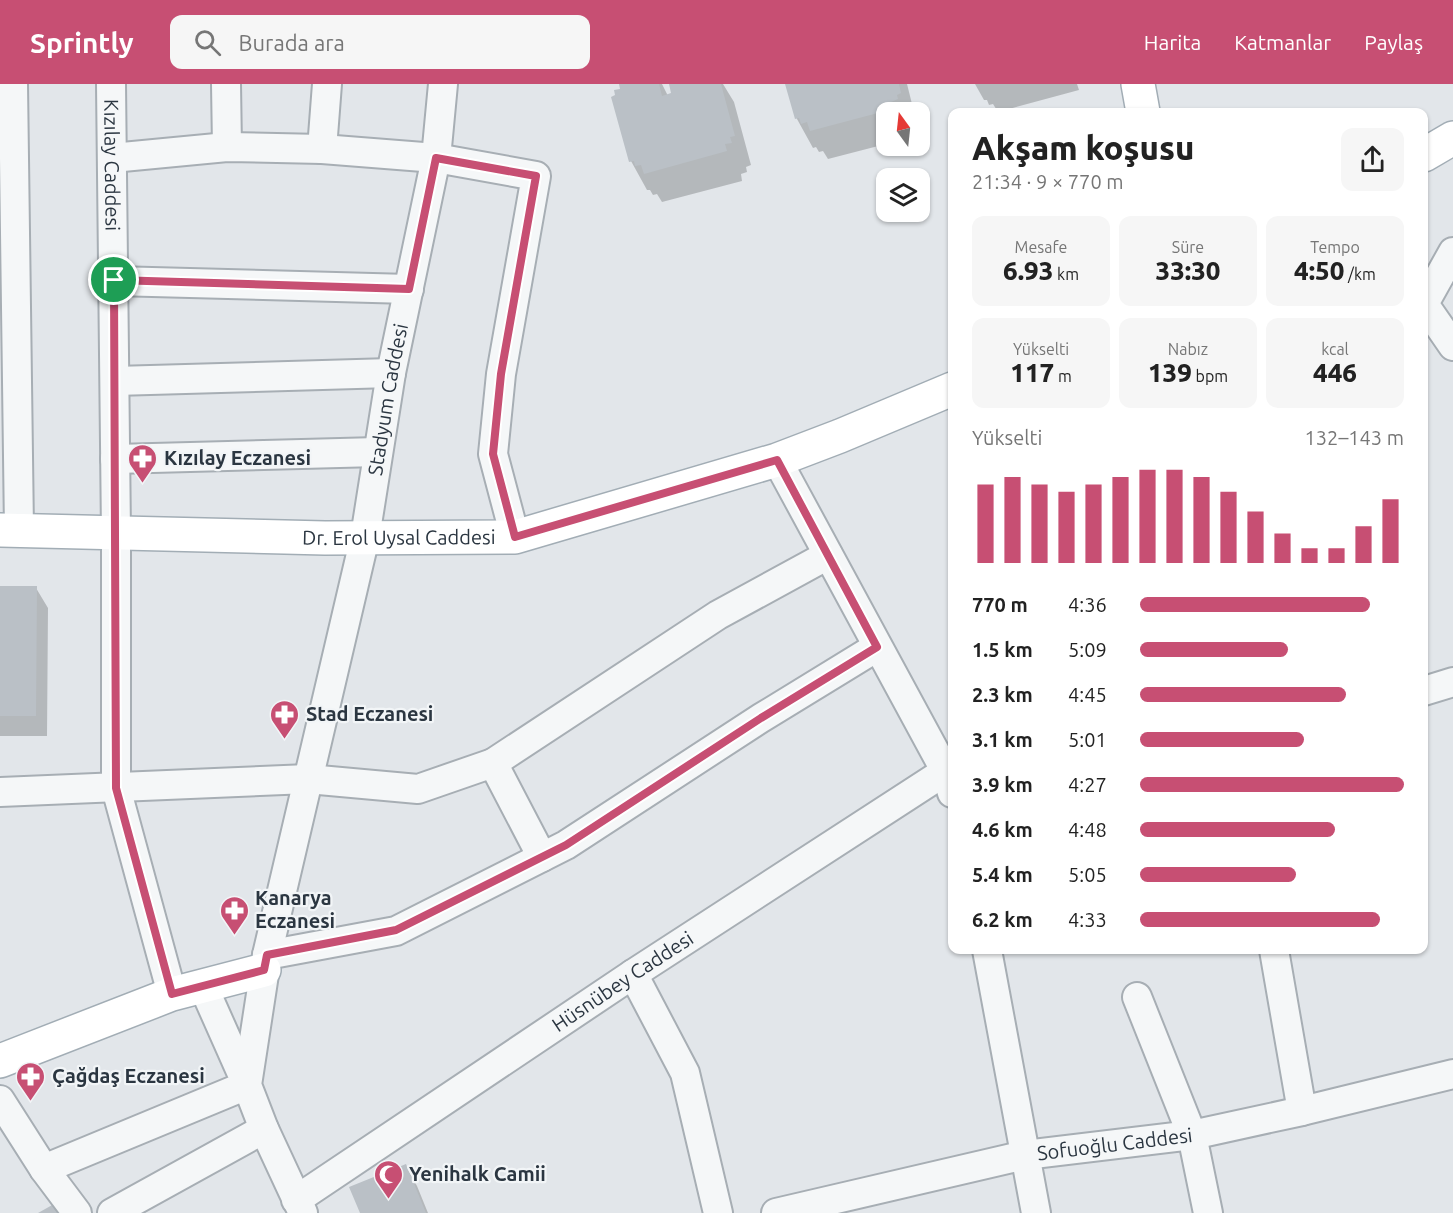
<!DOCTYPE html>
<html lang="tr">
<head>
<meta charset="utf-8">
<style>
  :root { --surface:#fff; --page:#f6f6f6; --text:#222; --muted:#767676; --accent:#c74f73 }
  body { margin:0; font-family:Ubuntu,sans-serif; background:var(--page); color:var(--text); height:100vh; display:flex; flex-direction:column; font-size:22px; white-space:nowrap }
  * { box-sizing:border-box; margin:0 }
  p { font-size:20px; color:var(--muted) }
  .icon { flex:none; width:33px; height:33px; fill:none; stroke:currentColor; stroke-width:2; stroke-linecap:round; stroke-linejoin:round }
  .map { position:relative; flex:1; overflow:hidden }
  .sheet { position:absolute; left:948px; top:24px; width:480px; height:846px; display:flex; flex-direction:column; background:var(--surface); border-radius:12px; box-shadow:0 2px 4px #0004 }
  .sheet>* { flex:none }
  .needle { width:39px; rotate:345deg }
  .tools { position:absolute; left:876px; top:18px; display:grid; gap:12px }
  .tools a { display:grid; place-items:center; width:54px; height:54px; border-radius:12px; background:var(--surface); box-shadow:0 2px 4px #0004; font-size:30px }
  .pin { position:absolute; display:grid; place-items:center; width:51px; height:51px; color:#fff; margin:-26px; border:3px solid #fff; border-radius:50%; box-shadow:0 2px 6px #0007 }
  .round { display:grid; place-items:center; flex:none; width:63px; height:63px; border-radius:12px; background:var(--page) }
  .head { display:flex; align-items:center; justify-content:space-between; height:102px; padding:0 24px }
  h1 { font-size:33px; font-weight:800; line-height:45px }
  .stats { display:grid; grid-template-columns:repeat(3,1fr); gap:9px; height:102px; padding:6px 24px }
  .stats div { display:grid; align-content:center; border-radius:12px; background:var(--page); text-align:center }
  .stats b { font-size:26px; font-weight:800 }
  .stats small { font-size:16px; font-weight:400 }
  .stats p { font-size:16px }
  .chart { height:168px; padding:12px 24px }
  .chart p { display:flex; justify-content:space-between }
  .chart svg { width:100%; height:108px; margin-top:6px; stroke:var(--accent); stroke-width:6 }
  ul { padding:0 24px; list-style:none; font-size:20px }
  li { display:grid; grid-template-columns:96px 72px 1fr; align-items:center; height:45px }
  li i { height:15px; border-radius:8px; background:var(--accent) }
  header { display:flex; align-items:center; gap:36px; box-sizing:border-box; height:84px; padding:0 30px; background:var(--accent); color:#fff }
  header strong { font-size:28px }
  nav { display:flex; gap:33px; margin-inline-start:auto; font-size:21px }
  .search { width:420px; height:54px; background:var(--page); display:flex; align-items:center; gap:15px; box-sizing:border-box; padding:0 21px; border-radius:12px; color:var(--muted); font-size:22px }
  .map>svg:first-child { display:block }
  .shadow { fill:#0003 }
  .building { fill:#bac0c6 }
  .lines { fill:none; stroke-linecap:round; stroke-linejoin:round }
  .minor-casing { stroke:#a7aeb4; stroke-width:32 }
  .major-casing { stroke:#a2adb5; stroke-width:36 }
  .minor { stroke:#f5f7f8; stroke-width:28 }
  .major { stroke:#fff; stroke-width:33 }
  .route-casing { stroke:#fff; stroke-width:12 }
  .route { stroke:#c74f73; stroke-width:8 }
  .labels { text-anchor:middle; stroke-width:4.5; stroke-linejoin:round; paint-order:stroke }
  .street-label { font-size:20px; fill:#2b3641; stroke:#f2f5f7 }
  .poi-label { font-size:20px; font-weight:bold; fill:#2b3641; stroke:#f2f5f7; text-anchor:start }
</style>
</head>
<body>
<header>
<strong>Sprintly</strong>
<div class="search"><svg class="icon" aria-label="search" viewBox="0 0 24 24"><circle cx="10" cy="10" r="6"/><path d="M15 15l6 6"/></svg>Burada ara</div>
<nav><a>Harita</a><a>Katmanlar</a><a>Paylaş</a></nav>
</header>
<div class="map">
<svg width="1453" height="1129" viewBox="0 0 1453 1129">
  <rect width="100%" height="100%" fill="#e2e6ea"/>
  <path class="shadow" d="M 621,0 L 662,0 L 668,12 L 673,10 L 671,0 L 723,0 L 734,18 L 751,81 L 746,83 L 747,88 L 741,90 L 742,97 L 662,118 L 657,110 L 653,111 L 650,106 L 647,106 L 631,77 Z
    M 787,0 L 907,0 L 914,28 L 886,28 L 886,60 L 828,75 L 823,67 L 819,68 L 816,63 L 813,64 L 797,35 Z
    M 975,0 L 1077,0 L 1079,6 L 998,28 L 993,20 L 989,21 L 987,16 L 984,16 Z
    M 0,504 L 36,504 L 48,524 L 47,652 L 0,652 Z
    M 405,1081 L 417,1102 L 428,1129 L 361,1129 Z"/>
  <path class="building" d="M 619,0 L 659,0 L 662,12 L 671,9 L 669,0 L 721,0 L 735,52 L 730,53 L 732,59 L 725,60 L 727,67 L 644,90 L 641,81 L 635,82 L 634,77 L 629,78 L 611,13 L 615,11 L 614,6 L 620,5 Z
    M 785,0 L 899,0 L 901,9 L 897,11 L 898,15 L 891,18 L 893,25 L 810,47 L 807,38 L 801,40 L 799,34 L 795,35 Z
    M 0,502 L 37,502 L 36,632 L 0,632 Z
    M 406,1080 L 426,1129 L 360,1129 L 349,1103 Z
    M 54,1120 L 60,1129 L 38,1129 Z"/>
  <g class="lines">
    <defs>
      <g id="minor">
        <path d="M 13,0 L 19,446"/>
        <path id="s1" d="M 111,0 L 116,450 L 116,704 L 172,910"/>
        <path d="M 226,0 L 227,63"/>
        <path d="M 322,65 L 327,0"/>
        <path d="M 112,74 L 227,63 L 322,65 L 436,74 L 536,92 L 501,290 L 493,370 L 515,453"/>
        <path d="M 1453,168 L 1424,220 L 1453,262"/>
        <path d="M 114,197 L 409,205"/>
        <path d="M 115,297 L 391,289"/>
        <path d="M 115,375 L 378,368"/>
        <path d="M 777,376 L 946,688 L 952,709"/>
        <path d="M 1424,607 L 1453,598"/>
        <path d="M 493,679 L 542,773"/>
        <path d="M 0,708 L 308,695 L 418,705 L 493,679 L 718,531 L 828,471"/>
        <path d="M 987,866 L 1036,1129"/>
        <path d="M 1274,866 L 1302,1027"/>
        <path d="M 267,871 L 396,847 L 566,761 L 761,634 L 877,563"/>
        <path d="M 633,890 L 685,989 L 718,1129"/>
        <path d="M 1137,913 L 1192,1051 L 1208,1129"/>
        <path d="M 0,1016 L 44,1085 L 77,1129"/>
        <path d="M 44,1085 L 247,1001 L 203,902"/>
        <path id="s2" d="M 296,1116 L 633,890 L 952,683"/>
        <path d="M 112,1129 L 264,1045"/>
        <path id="s3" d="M 303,1129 L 264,1045 L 247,1001 L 267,871 L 365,453 L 391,289 L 436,74 L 443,0"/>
        <path id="s4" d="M 776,1129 L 1025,1071 L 1192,1051 L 1302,1027 L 1453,990"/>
      </g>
      <g id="major">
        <path d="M 1138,0 L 1143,28"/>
        <path d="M 1424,71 L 1453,54"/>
        <path id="s5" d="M 0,446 L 325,454 L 515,453 L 777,376 L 840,352 L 952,305"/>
        <path d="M 0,977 L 172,910 L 264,886"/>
      </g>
    </defs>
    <use href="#minor" class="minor-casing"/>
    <use href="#major" class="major-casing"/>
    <use href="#minor" class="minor"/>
    <use href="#major" class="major"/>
  </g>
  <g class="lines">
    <defs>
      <path id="route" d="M 436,74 L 536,92 L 501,290 L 493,370 L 515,453 L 777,376 L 877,563 L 761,634 L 566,761 L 396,846 L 267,871 L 264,886 L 172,910 L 116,704 L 114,196 L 409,205 Z"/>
    </defs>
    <use href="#route" class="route-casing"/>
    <use href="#route" class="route"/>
  </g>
  <defs>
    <symbol id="pharmacy-pin" viewBox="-11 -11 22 30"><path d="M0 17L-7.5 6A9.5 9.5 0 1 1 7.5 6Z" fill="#c74f73" stroke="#f2f5f7"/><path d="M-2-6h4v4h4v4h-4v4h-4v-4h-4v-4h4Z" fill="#fff"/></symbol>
    <symbol id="mosque-pin" viewBox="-11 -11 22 30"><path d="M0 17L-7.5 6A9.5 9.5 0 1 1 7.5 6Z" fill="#c74f73" stroke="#f2f5f7"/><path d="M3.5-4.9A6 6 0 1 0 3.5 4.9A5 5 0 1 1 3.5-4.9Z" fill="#fff"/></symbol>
  </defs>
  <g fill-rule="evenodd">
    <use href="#pharmacy-pin" x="126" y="358" width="33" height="45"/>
    <use href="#pharmacy-pin" x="268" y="614" width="33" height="45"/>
    <use href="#pharmacy-pin" x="218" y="810" width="33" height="45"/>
    <use href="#pharmacy-pin" x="14" y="976" width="33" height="45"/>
    <use href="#mosque-pin" x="372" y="1074" width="33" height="45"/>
  </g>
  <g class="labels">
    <g class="street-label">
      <text dy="7" stroke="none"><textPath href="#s1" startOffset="81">Kızılay Caddesi</textPath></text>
      <text dy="7" stroke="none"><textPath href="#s3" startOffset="840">Stadyum Caddesi</textPath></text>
      <text dy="7" stroke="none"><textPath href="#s5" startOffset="399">Dr. Erol Uysal Caddesi</textPath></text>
      <text dy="7" stroke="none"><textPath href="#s2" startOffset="393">Hüsnübey Caddesi</textPath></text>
      <text dy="7" stroke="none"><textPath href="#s4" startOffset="346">Sofuoğlu Caddesi</textPath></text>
    </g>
    <g class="poi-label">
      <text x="164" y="381">Kızılay Eczanesi</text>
      <text x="306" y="637">Stad Eczanesi</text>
      <text x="255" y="821">Kanarya<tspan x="255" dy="23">Eczanesi</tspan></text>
      <text x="52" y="999">Çağdaş Eczanesi</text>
      <text x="409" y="1097">Yenihalk Camii</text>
    </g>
  </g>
</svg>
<div class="tools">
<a><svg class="needle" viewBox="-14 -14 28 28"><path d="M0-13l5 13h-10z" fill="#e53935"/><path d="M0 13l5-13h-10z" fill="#767676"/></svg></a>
<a><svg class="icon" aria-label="layers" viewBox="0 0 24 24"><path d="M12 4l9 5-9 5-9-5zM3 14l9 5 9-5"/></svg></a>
</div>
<div class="pin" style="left:114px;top:196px;background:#1e9e55"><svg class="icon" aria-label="arrive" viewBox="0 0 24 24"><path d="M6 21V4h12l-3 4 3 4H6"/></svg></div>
<section class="sheet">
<div class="head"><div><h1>Akşam koşusu</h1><p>21:34 · 9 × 770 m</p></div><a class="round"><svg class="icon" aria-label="share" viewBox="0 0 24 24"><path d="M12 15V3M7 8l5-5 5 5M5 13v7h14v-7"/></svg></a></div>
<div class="stats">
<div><p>Mesafe</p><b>6.93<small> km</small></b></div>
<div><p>Süre</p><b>33:30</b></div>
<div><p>Tempo</p><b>4:50<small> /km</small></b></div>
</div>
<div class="stats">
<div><p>Yükselti</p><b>117<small> m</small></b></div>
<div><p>Nabız</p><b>139<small> bpm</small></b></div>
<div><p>kcal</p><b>446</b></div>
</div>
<div class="chart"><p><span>Yükselti</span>132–143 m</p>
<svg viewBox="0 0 160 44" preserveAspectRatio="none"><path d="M5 44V12M15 44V9M25 44V12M35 44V15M45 44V12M55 44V9M65 44V6M75 44V6M85 44V9M95 44V15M105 44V23M115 44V32M125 44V38M135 44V38M145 44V29M155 44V18"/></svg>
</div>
<ul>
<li><b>770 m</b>4:36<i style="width:87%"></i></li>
<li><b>1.5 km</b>5:09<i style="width:56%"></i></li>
<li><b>2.3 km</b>4:45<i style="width:78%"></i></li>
<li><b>3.1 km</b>5:01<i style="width:62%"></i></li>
<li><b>3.9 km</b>4:27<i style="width:100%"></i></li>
<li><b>4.6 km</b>4:48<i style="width:74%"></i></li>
<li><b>5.4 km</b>5:05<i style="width:59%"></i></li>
<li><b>6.2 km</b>4:33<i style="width:91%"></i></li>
</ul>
</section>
</div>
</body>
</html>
